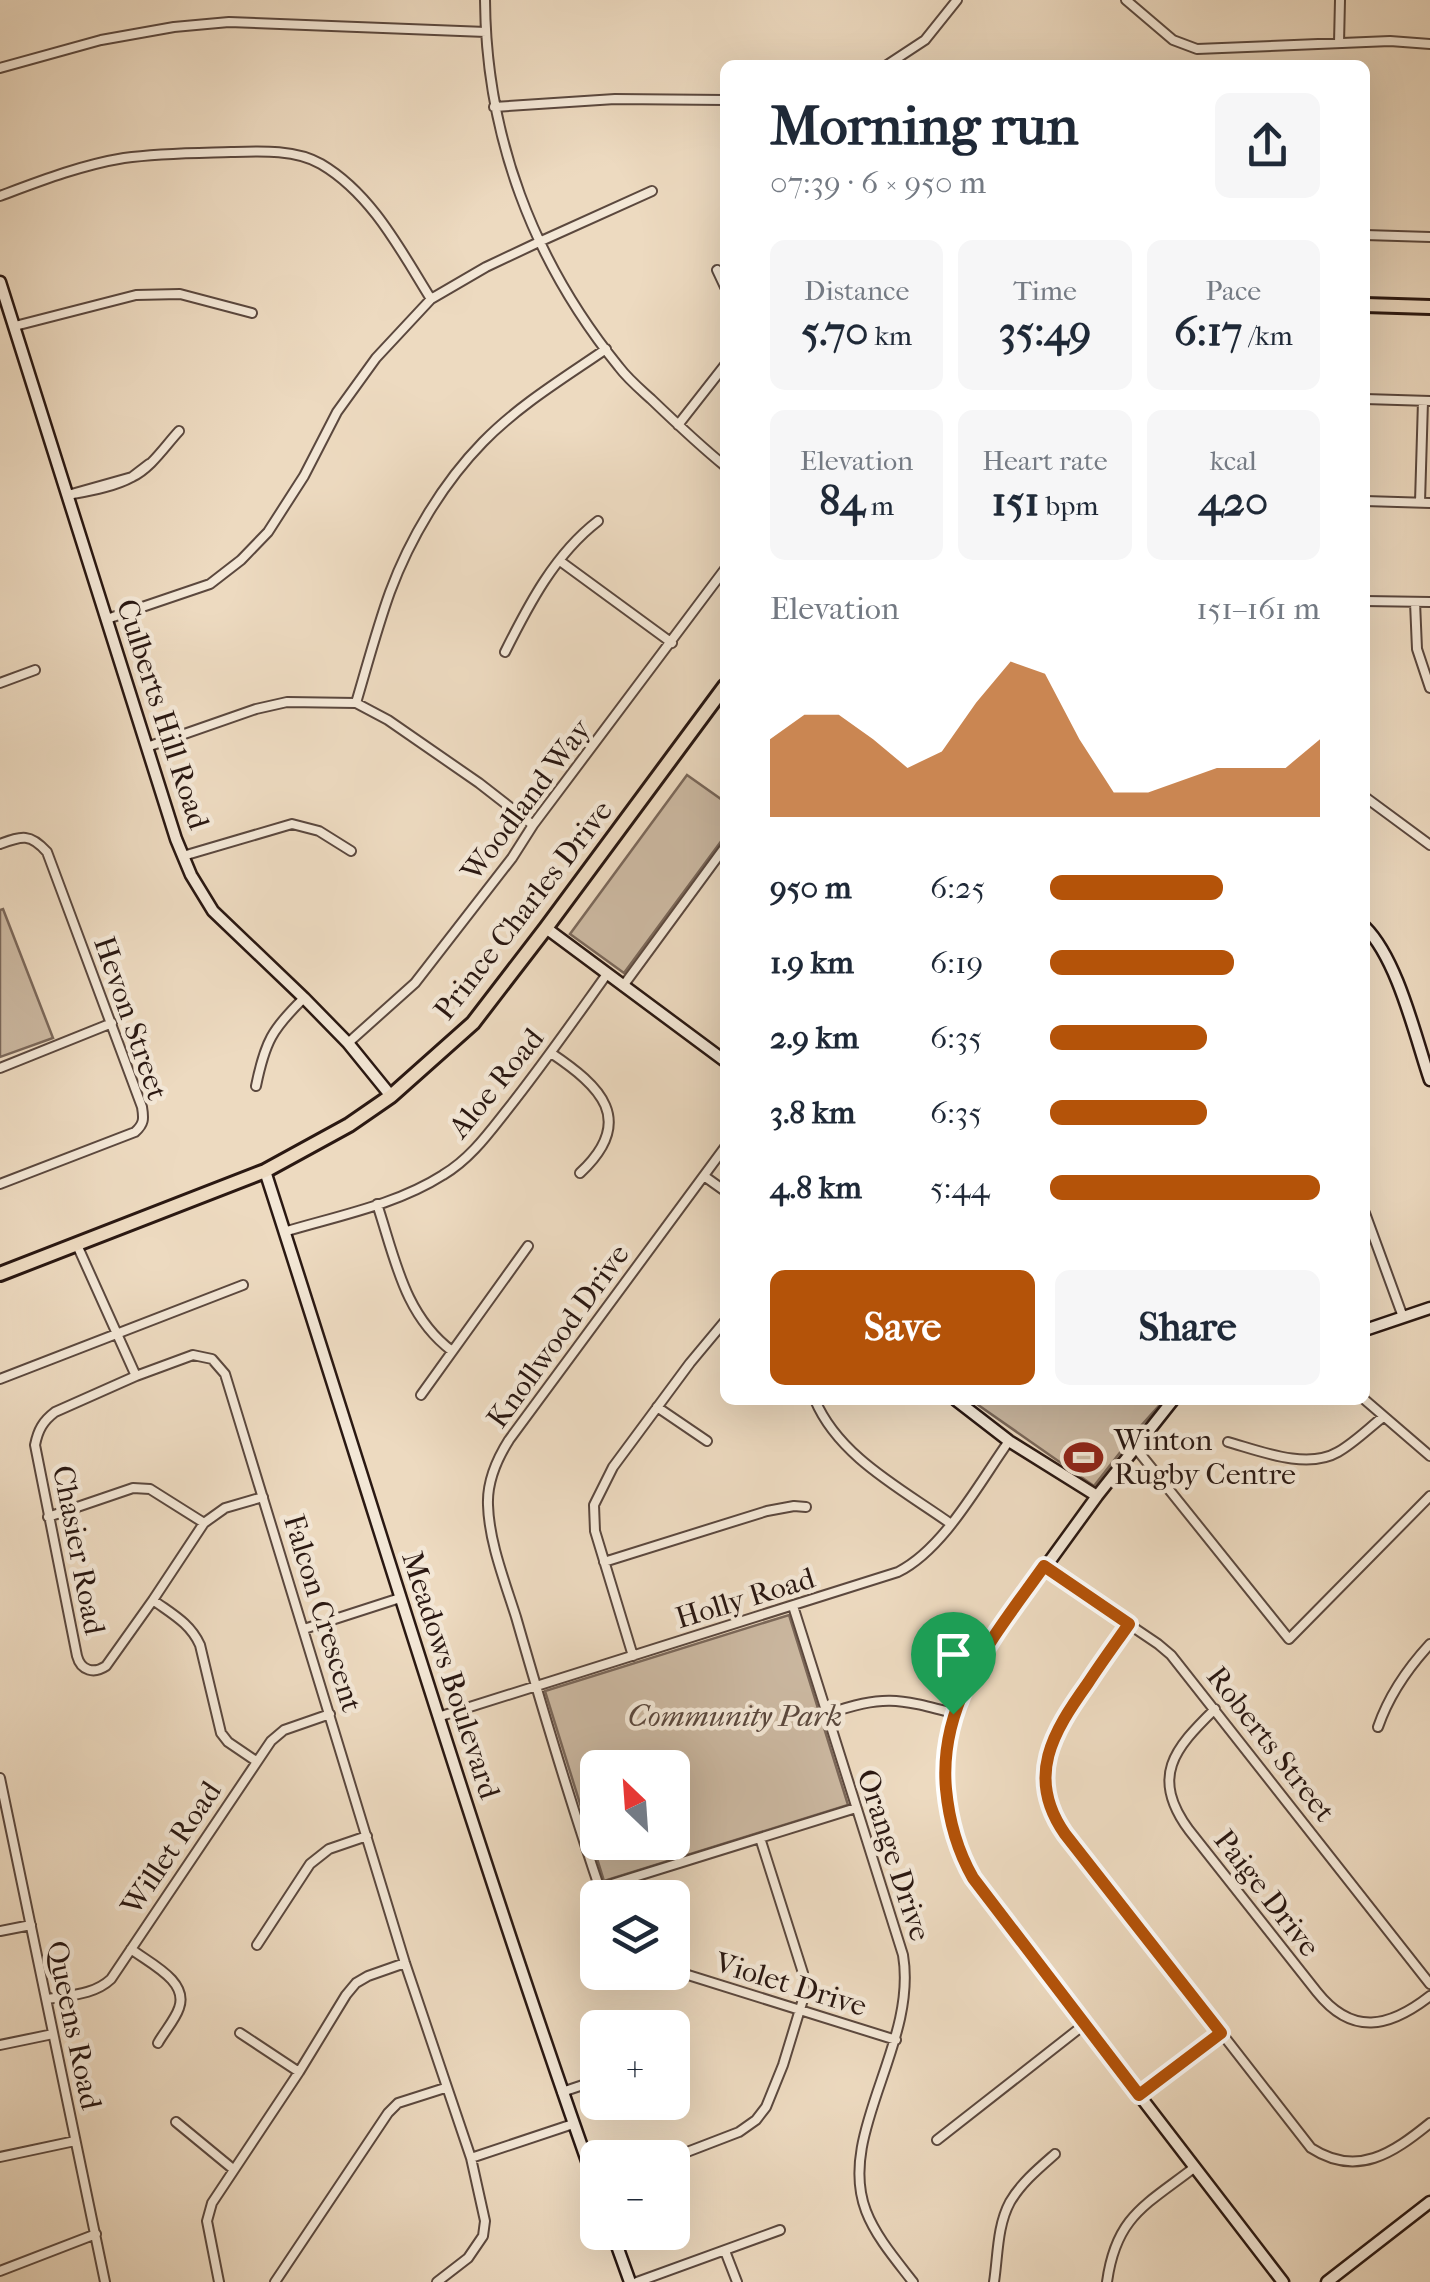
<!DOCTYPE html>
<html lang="en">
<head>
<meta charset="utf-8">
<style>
  :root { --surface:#fff; --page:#f6f6f7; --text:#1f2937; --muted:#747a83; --accent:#b45309 }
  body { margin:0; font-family:"IM FELL French Canon",serif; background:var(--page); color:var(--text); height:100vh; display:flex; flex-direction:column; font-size:38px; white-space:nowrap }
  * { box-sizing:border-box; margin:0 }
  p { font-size:32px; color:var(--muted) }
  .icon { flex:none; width:55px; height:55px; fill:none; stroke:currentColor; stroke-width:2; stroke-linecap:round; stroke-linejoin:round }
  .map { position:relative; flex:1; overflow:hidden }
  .sheet { position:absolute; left:720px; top:60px; width:650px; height:1345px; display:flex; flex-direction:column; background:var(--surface); border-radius:15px; box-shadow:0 10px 40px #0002 }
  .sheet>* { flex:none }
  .needle { width:65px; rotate:335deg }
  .tools { position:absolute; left:580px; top:1750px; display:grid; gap:20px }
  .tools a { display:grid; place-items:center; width:110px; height:110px; border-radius:15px; background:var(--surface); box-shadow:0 10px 40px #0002; font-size:50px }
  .pin { position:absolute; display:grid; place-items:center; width:85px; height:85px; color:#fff; margin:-102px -42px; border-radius:50% 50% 50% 0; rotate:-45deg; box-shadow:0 0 10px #0007 }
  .pin .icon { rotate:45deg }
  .round { display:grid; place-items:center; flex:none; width:105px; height:105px; border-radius:15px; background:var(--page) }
  .summary { display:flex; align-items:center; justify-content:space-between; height:170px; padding:0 50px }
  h1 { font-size:55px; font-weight:700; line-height:75px }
  .stats { display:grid; grid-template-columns:repeat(3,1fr); gap:15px; height:170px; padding:10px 50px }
  .stats div { display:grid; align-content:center; border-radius:15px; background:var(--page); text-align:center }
  .stats b { font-size:42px; font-weight:700 }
  .stats small { font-size:28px; font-weight:400 }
  .stats p { font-size:28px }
  .chart { height:280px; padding:20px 50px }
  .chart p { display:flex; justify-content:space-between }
  .chart svg { width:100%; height:180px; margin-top:10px; fill:var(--accent); opacity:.7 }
  .button { display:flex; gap:20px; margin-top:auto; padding:20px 50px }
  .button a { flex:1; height:115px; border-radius:15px; background:var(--accent); color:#fff; font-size:40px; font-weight:700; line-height:115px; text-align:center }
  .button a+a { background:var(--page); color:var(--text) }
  ul { padding:0 50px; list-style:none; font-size:32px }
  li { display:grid; grid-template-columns:160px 120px 1fr; align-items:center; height:75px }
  li i { height:25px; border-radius:12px; background:var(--accent) }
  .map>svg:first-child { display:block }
  .green { fill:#ccb9a2; stroke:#7b685a; stroke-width:2.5; fill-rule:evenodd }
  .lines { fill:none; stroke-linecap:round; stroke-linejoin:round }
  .street-casing { stroke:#5b483e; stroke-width:12 }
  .secondary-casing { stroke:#2a1812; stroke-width:15 }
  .highway-casing { stroke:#2a1812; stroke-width:18 }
  .street { stroke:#f3e7d6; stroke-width:8 }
  .secondary { stroke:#f3e7d6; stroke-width:10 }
  .highway { stroke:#eddac0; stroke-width:12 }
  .route-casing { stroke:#fff; stroke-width:20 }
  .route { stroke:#b45309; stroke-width:12 }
  .labels { text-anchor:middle; stroke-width:9; stroke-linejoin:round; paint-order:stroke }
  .street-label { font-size:30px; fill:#2a1812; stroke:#f3e7d6 }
  .poi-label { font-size:30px; fill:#2a1812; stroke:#f3e7d6; text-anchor:start }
  .park-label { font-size:30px; font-style:italic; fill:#5b483d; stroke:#f3e7d6 }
</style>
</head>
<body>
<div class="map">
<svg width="1430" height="2282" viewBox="0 0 1430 2282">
  <rect width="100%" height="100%" fill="#eddac0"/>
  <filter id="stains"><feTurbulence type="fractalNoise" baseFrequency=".002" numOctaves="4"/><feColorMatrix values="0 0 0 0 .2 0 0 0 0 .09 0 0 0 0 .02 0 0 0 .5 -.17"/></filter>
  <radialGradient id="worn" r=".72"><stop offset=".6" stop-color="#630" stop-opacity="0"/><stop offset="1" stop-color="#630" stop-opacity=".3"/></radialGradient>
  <path class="green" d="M 687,775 L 725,802 L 725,836 L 624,973 L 570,934 Z
    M 3,909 L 53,1038 L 0,1057 L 0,910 Z
    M 971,1400 L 1164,1400 L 1139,1428 L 1094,1486 Z
    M 789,1615 L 848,1805 L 604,1881 L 545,1691 ZM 598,1768 L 672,1768 L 672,1842 L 598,1842 Z"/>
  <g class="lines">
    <defs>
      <path id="street" d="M 485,0 C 486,136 533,261 619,367 C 628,379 640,389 651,399 C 675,422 699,445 725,466
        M 1126,0 L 1173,40 L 1197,49 L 1390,41 L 1430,44
        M 1339,43 L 1340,0
        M 887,65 L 925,40 L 957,0
        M 0,68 L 101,40 L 174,27 L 229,22 L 486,32
        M 494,107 L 615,99 L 725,100
        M 0,196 C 40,181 81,165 124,158 C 160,153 195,153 231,152 C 259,151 296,149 321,164 C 372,194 401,251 431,299
        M 1365,235 L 1430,237
        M 717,270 L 725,287
        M 15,326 L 136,295 L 180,294 L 252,313
        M 1365,399 L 1430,401
        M 678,425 L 725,365
        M 149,464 L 132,477 L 68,495 C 89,491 114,487 132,477 C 151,468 165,446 179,431
        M 1365,501 L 1430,503
        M 1420,502 L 1423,401
        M 560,561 L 672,643
        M 1365,601 L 1430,602
        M 1415,602 L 1417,649 L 1430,688
        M 107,619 L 210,584 L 241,560 L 268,532 L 304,476 L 337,412 L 376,358 L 431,299 L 486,267 L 539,242 L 652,191
        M 505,652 C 529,604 555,554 598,521
        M 0,683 L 35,670
        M 356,703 C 367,666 377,628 390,592 C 410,538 443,483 483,442 C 519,405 564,378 606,349
        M 147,747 L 256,709 L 287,702 L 356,703 L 388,720 L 479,783 L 533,825
        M 1365,797 L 1430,845
        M 0,844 C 22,836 30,833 47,852 L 142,1107 C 144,1119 144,1124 135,1132 L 0,1184
        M 183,856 L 292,824 L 319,831 L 351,851
        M 623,986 L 725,847
        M 348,1043 L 415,983 L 512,858 L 533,825 L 725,569
        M 551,1053 C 600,1086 637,1120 580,1173
        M 0,1068 L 112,1023
        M 256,1086 C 265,1042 272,1029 304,998
        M 704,1176 L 725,1191
        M 377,1204 C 395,1258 404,1315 452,1351
        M 1365,1213 L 1403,1317
        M 284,1232 C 337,1216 396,1205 443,1175 C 470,1159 488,1134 507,1110 C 542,1066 574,1020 607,974
        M 77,1245 L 136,1376
        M 0,1379 L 243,1285
        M 421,1395 L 528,1246
        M 815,1400 C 839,1457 902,1489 951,1524
        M 1365,1400 L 1430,1456
        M 657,1407 L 707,1441
        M 1228,1442 C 1260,1451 1307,1470 1338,1452 C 1354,1443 1369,1428 1383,1417
        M 1134,1446 L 1289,1639 L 1430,1496
        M 263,1497 L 225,1508 L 204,1523 L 153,1600 L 106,1666 C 94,1674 81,1671 77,1656 L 35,1445 C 38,1430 43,1421 55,1412 L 136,1376 L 193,1355 L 212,1359 L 225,1374 L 405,1963 L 471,2158 L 485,2221 L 483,2236 L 468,2258 L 437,2282
        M 48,1517 L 133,1488 L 150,1489 L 204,1523
        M 604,1562 L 767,1511 L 794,1506 L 806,1507
        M 1044,1567 L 1158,1644 L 1171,1655 L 1430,1984
        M 153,1600 C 172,1614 190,1623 200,1645 L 221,1733 L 228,1742 L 256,1761
        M 793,1606 L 903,1955 C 918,2044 836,2134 866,2211 C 876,2237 896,2260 913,2282
        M 1129,1624 C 1115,1644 1101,1664 1087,1683 C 1056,1727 1029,1768 1057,1822 L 1311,2148 C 1357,2178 1393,2153 1430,2123
        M 304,1629 L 400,1598
        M 633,1656 L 595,1531 L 594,1505 L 613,1467 L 690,1363 L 725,1321
        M 1215,1709 C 1174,1749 1150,1777 1189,1830 L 1317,1992 C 1352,2036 1389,2028 1430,1996
        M 827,1714 C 884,1695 896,1698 953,1713
        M 438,1717 L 898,1572 C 944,1549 979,1483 1009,1441
        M 1378,1727 C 1389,1695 1407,1669 1430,1644
        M 0,1778 L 105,2282
        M 599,1888 L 856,1808
        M 603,1898 C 571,1805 543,1711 516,1617 C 505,1582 489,1542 488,1505 C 487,1482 497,1459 509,1440 L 725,1147
        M 0,1931 L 31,1925
        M 257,1945 L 310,1864 L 329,1849 L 367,1836
        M 131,1949 C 149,1963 189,1981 179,2008 C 175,2020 164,2032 158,2043
        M 672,1970 L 896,2040
        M 47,1999 C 70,1995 94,1995 111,1979 L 271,1741 L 284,1730 L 330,1714
        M 240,2033 L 299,2072
        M 0,2045 L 53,2034
        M 562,2092 L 598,2080
        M 1139,2095 L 1221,2033
        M 176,2122 L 233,2169
        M 937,2140 L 1085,2024
        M 687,2152 L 739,2132 L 756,2120 L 766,2107 L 783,2065 L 805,1993 L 803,1973 L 760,1838
        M 0,2157 L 75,2141
        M 471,2158 L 573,2124
        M 725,2251 L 737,2282
        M 0,2271 L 96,2234
        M 219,2282 L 207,2221 L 212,2203 L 299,2072 L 346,1995 L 356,1983 L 368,1976 L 405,1963
        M 275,2282 L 388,2113 L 398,2103 L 445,2088
        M 637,2282 L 780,2230
        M 994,2282 C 998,2256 997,2226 1010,2202 C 1021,2183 1039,2168 1055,2154
        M 1107,2282 C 1116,2216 1146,2205 1195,2167"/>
      <path id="secondary" d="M 0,282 L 176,839 L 191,875 L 213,911 L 304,998 L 348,1043 L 391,1096
        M 1365,927 C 1398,960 1415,1036 1430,1080
        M 546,928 L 725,1061
        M 265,1171 C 375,1512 478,1855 598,2192
        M 1365,1330 L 1430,1308
        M 956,1400 L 1009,1441 L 1097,1496
        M 1173,1400 L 1097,1496 L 978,1660 C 937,1733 931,1817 980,1888 L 1283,2282
        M 612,2232 L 630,2282
        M 1327,2282 L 1430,2202"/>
      <path id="highway" d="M 1365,305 L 1430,307
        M 0,1274 L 265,1171 L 349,1125 L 391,1096 L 473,1023 L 546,928 L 725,686"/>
    </defs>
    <use href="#street" class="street-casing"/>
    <use href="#secondary" class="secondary-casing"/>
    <use href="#highway" class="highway-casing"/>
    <use href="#street" class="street"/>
    <use href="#secondary" class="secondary"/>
    <use href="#highway" class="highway"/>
  </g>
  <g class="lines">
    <defs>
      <path id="route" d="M 1044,1566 L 1129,1624 C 1115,1644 1101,1663 1088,1683 C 1053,1732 1025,1777 1065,1834 L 1221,2033 L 1139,2095 L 973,1878 C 957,1850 949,1821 946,1789 C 938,1700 996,1634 1044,1566 Z"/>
    </defs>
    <use href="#route" class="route-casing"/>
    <use href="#route" class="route"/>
  </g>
  <defs>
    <symbol id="stadium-bare" viewBox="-9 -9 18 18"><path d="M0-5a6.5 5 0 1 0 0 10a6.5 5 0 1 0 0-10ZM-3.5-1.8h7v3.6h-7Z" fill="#8f2418" stroke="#f3e7d6" stroke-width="2.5" paint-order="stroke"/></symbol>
  </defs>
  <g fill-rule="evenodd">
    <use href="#stadium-bare" x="1056" y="1430" width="55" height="55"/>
  </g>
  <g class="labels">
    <g class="street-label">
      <text transform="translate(163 714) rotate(72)" y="10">Culberts Hill Road</text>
      <text transform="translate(526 800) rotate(-53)" y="10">Woodland Way</text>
      <text transform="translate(523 910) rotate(-52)" y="10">Prince Charles Drive</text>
      <text transform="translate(131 1018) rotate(71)" y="10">Hevon Street</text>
      <text transform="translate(496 1083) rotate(-51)" y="10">Aloe Road</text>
      <text transform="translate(558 1336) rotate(-54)" y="10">Knollwood Drive</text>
      <text transform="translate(79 1550) rotate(79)" y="10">Chasier Road</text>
      <text transform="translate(745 1598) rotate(-17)" y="10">Holly Road</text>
      <text transform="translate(323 1613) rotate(73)" y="10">Falcon Crescent</text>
      <text transform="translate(451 1675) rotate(72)" y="10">Meadows Boulevard</text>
      <text transform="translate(1271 1744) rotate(52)" y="10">Roberts Street</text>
      <text transform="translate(171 1848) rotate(-56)" y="10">Willet Road</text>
      <text transform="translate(894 1855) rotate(72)" y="10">Orange Drive</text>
      <text transform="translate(1267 1893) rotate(52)" y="10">Paige Drive</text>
      <text transform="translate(791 1984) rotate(17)" y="10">Violet Drive</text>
      <text transform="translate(74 2025) rotate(78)" y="10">Queens Road</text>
    </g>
    <g class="poi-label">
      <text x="1114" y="1450">Winton<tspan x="1114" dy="34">Rugby Centre</tspan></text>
    </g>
    <g class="park-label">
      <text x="735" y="1726">Community Park</text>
    </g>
  </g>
  <rect width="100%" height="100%" filter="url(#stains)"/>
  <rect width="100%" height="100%" fill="url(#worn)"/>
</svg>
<div class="tools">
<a><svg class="needle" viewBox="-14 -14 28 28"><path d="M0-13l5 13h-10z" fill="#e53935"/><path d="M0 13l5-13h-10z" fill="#747a83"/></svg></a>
<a><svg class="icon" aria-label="layers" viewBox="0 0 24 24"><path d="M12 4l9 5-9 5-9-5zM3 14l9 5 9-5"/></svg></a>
<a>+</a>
<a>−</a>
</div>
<div class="pin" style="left:953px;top:1714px;background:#1e9e55"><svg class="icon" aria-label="arrive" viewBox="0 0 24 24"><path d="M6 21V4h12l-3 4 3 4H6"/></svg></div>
<section class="sheet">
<div class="summary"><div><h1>Morning run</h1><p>07:39 · 6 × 950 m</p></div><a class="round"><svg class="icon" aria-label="share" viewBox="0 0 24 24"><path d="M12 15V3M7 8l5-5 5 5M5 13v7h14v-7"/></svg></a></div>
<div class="stats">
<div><p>Distance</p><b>5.70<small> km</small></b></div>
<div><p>Time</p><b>35:49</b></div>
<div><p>Pace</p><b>6:17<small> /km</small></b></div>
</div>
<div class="stats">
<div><p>Elevation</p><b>84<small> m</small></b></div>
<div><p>Heart rate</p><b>151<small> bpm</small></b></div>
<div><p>kcal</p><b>420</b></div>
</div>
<div class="chart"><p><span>Elevation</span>151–161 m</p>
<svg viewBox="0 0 160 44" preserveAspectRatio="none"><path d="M0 44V25L10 19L20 19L30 25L40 32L50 28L60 16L70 6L80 9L90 25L100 38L110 38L120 35L130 32L140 32L150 32L160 25V44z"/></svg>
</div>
<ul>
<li><b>950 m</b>6:25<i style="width:64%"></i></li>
<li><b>1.9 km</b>6:19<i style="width:68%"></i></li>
<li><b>2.9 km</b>6:35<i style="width:58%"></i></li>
<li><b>3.8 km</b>6:35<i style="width:58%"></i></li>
<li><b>4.8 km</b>5:44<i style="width:100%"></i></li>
</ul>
<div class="button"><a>Save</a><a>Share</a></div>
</section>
</div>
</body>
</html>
